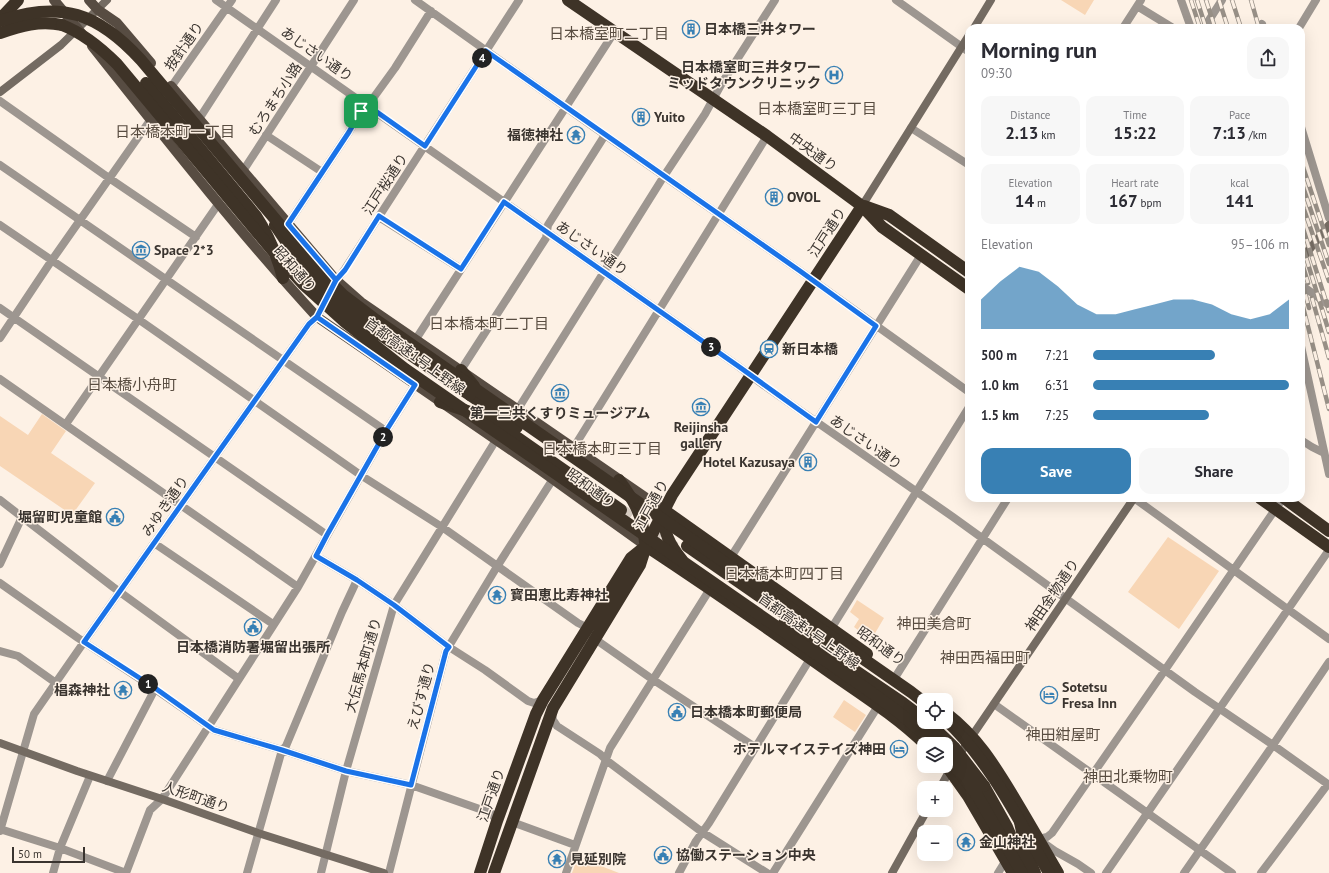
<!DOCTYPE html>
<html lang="en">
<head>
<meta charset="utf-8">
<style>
  :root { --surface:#fff; --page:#f7f7f7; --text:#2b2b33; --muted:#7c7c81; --accent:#3880b4 }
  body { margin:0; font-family:"PT Sans","Noto Sans JP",sans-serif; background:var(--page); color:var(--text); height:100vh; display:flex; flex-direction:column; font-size:15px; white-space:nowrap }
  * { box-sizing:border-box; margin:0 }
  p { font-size:13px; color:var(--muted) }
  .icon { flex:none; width:22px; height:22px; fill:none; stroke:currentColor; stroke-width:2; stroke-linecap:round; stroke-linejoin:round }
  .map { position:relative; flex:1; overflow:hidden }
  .side { position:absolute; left:965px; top:24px; width:340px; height:478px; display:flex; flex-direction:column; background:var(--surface); border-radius:12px; box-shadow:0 4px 16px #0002 }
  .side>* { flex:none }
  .buttons { position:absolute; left:917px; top:693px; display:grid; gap:8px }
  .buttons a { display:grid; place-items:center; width:36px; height:36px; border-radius:8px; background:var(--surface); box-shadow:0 4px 16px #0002; font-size:20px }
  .scale { position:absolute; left:12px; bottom:10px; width:73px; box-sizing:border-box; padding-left:4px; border:2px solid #3a342f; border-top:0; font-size:11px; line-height:14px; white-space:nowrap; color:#3a342f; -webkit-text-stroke:3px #fdf1e5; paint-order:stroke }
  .pin { position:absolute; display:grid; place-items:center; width:34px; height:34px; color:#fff; margin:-17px; border-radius:8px; box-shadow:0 2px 6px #0006 }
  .km { position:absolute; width:20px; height:20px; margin:-10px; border-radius:50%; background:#222; color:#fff; font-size:11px; line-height:20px; text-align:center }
  .round { display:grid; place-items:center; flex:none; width:42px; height:42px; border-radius:12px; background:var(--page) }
  .headline { display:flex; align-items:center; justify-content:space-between; height:68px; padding:0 16px }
  h1 { font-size:22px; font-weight:600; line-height:30px }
  .metrics { display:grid; grid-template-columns:repeat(3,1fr); gap:6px; height:68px; padding:4px 16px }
  .metrics div { display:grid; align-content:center; border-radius:10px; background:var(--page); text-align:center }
  .metrics b { font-size:17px; font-weight:600 }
  .metrics small { font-size:11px; font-weight:400 }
  .metrics p { font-size:11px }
  .chart { height:112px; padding:8px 16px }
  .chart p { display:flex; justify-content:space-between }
  .chart svg { width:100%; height:72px; margin-top:4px; fill:var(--accent); opacity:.7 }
  .cta { display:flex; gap:8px; margin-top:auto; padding:8px 16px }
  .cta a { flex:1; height:46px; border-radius:12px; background:var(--accent); color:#fff; font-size:16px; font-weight:600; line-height:46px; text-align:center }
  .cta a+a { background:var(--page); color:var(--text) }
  ul { padding:0 16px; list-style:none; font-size:13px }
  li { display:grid; grid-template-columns:64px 48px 1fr; align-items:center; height:30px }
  li i { height:10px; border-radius:5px; background:var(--accent) }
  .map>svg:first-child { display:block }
  .green { fill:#f8d6b5 }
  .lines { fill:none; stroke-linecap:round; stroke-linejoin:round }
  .highway-tunnel { stroke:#d6cbc1; stroke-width:12; stroke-dasharray:12 6; stroke-linecap:butt }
  .street { stroke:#9d9690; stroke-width:8 }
  .secondary { stroke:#746b62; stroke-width:8 }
  .primary { stroke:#574c42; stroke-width:10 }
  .highway { stroke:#3e3327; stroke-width:12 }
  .rail-casing { stroke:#978f86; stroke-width:4.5 }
  .rail { stroke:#fdf1e5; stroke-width:3; stroke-dasharray:9; stroke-linecap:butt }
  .highway-bridge { stroke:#3e3327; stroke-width:12 }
  .route-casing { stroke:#fff; stroke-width:8 }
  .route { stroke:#1a73e8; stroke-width:5 }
  .labels { text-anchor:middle; stroke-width:3; stroke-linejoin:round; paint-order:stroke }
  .poi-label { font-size:14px; font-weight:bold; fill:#3a342f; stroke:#fdf1e5; text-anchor:start }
  .street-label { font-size:14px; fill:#3a342f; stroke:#fdf1e5 }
  .neighbourhood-label { font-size:15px; fill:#594d41; stroke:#fdf1e5 }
</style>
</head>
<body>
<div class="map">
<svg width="1329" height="873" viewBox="0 0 1329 873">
  <rect width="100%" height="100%" fill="#fdf1e5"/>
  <path class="green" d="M 1061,0 L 1094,0 L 1085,15 Z
    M 42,414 L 66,431 L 51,453 L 95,483 L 72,515 L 0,466 L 0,416 L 28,435 Z
    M 1168,537 L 1219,571 L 1179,629 L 1128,592 Z
    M 857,600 L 884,618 L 871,640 L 854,627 L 859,619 L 850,612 Z
    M 844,700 L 866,715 L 855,732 L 833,717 Z
    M 578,857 L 619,873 L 572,873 Z"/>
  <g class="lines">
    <path class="highway-tunnel" d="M 621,510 L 675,548"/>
    <path class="street" d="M 216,0 L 738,366 L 765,386 L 953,517 L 1195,692 L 1273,745 L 1329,785
      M 415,0 L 588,123 L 800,271 L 969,392
      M 896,0 L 969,52
      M 1181,0 L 1191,28
      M 1137,6 L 1173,28
      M 1123,28 L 1141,0
      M 1204,28 L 1222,0
      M 1260,28 L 1262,24
      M 1299,28 L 1316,0
      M 171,87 L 232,0
      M 0,101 L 109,178 L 196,237
      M 199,119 L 276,0
      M 1301,127 L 1329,218
      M 911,128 L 969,165
      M 266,135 L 322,172
      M 0,165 L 386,431
      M 243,171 L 354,0
      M 379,217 L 461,269
      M 288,224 L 349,132 L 361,111 L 374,97 L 395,68 L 431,11
      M 0,225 L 138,319 L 362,476 L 442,527 L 578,623 L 588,628
      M 334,284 L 345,269 L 519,0
      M 1301,285 L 1329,305
      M 0,308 L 327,535
      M 0,338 L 52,260 L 151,119
      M 416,339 L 615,31
      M 1301,346 L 1329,474
      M 461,370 L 546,238 L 548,225 L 605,135
      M 0,379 L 298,587
      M 518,409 L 664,176 L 705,114 L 722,83 L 775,0
      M 66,424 L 219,203
      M 1301,440 L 1312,447 L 1324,453
      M 574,447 L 767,136
      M 1134,498 L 1329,639
      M 0,500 L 113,587 L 239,679
      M 154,543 L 273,624
      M 316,556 L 357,580 L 394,605 L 449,647 L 485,670 L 528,701 L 534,703 L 543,700
      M 731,557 L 921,255
      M 0,564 L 22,517
      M 0,583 L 78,638 L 155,689 L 214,730 L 282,750 L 346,771 L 411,785 L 491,813 L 497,821
      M 831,629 L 969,407
      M 595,639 L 652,679 L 755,747
      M 0,651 L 18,656 L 56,683
      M 896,676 L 1008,498
      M 994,704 L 1232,873
      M 552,713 L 553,720 L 557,726 L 600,754 L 606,760 L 702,832 L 767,873
      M 107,781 L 155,689
      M 512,822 L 575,845
      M 0,829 L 60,848 L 126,873
      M 0,831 L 34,714 L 84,642 L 309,324 L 317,317 L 326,300
      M 1039,839 L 1047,837 L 1052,833 L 1165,670 L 1283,498
      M 1041,841 L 1055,851 L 1078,864 L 1091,873
      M 53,873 L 60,848 L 90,776
      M 126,873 L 150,810 L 162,799 L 298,587 L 386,431 L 415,385
      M 247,873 L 282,750 L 286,746 L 342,612 L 357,580
      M 321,873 L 346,771 L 394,605 L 496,440
      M 389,873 L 446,651 L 498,565 L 553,479
      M 566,873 L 610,748 L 710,589
      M 679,873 L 696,841 L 709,823 L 810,659
      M 773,873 L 878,706
      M 998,873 L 1006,860
      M 1106,873 L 1329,550
      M 1184,873 L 1273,745 L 1329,662
      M 1261,873 L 1328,784"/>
    <path class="secondary" d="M 974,28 L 991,0
      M 0,92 L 61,45 L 107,0
      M 862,206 L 969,35
      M 1301,260 L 1329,225
      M 0,743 L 77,771 L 162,799 L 258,833 L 384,873
      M 957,758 L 1134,498
      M 940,788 L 951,768
      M 892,873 L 927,810"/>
    <path class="primary" d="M 54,0 L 82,34
      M 89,0 L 98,10 L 117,23 L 151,63
      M 92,46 C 165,138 238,231 317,317 L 540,470 L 646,546
      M 171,86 L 336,280 L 361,302 L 664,510"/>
    <path class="highway" d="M 568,0 L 767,136 L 862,206 L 882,227 L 969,289
      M 0,19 L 18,0
      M 0,33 C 20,26 40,20 62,25
      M 146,83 L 256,216 C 269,236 277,255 283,278
      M 864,206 L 889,215 L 969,272
      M 275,225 L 302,265 L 315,281
      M 461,370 L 474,386
      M 470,395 L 517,427
      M 440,402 L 476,414 L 502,427 L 621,510
      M 619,480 C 635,502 643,516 645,542
      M 1260,498 L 1329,547
      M 1284,498 L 1329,531
      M 664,510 L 867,654
      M 664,511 C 663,532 669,544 682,560
      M 646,546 C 705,585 763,625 821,666 C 856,691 894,714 925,744
      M 687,546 L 801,625 L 828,638
      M 784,623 L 796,631 L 812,648
      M 807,638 L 903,703 L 924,719
      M 946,713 C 977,737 993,763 1013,796 C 1028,821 1043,847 1058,873
      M 946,765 L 968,796 L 1013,873
      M 984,786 L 1007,827 L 1026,872
      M 1020,822 L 1026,851 L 1035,873
      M 480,873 L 497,821 L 536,714 L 543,700 L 631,558 L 646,546
      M 494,873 L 553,708 L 640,565 L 646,546 L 672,495 L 862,206"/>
    <defs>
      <path id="rail" d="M 1191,0 L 1200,28
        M 1197,0 L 1206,28
        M 1206,0 L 1215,28
        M 1219,0 L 1228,28
        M 1232,0 L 1241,28
        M 1251,0 L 1259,28
        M 1301,161 L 1329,245
        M 1301,181 L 1329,264
        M 1301,201 L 1329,281
        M 1301,222 L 1329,311
        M 1301,241 L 1329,332
        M 1301,260 L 1308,283
        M 1301,277 L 1309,308
        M 1312,298 L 1329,358
        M 1301,299 L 1329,409"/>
    </defs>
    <use href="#rail" class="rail-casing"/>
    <use href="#rail" class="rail"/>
    <path class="highway-bridge" d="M 0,21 C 61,0 98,13 141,60 L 318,270 L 343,295 L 376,320 L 911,692 L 924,702
      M 62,25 C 83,33 101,48 117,64 L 272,250 L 303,284 L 345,322 L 405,369 L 868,690 L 897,711 L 936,744
      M 315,281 L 336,302 L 359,320 L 470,395
      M 946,720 C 991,763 1018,819 1049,873
      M 928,722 L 954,747 L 984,786
      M 946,755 L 977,795 L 1022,873"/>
  </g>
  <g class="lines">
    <defs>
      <path id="route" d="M 361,111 L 349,132 L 288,224 L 336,280 L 317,317 L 309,324 L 84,642 L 155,688 L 214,730 L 282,750 L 346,771 L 411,785 L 446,651 L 449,647 L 394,605 L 357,580 L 316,556 L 327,535 L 386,431 L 415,385 L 317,317 L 336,280 L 345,270 L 379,216 L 461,269 L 504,202 L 738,366 L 816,422 L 876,326 L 800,271 L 486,51 L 425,146 L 367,105 L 361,111"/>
    </defs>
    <use href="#route" class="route-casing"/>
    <use href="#route" class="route"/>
  </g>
  <defs>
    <symbol id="building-ring" viewBox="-11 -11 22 22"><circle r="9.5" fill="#fdf1e5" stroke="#3880b4" stroke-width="1.5"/><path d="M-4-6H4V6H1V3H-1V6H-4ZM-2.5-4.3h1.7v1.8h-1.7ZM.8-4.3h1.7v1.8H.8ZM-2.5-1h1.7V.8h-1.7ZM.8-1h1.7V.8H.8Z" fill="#3880b4"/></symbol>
    <symbol id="hospital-ring" viewBox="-11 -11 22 22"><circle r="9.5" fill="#fdf1e5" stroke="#3880b4" stroke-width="1.5"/><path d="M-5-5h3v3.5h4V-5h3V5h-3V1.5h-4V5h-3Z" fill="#3880b4"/></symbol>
    <symbol id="temple-ring" viewBox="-11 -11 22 22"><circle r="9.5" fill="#fdf1e5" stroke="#3880b4" stroke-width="1.5"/><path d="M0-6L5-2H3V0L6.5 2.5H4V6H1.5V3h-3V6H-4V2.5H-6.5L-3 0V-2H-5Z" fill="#3880b4"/></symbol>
    <symbol id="museum-ring" viewBox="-11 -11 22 22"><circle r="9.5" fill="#fdf1e5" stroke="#3880b4" stroke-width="1.5"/><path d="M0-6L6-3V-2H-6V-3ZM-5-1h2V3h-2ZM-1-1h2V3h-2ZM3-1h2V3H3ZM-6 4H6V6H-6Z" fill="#3880b4"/></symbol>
    <symbol id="station-ring" viewBox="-11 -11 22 22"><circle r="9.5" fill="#fdf1e5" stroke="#3880b4" stroke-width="1.5"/><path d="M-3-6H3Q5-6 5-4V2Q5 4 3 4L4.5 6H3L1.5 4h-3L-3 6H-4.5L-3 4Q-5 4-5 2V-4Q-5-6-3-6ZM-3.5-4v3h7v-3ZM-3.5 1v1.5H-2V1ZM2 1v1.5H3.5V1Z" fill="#3880b4"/></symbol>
    <symbol id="civic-ring" viewBox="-11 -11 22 22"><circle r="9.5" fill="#fdf1e5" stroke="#3880b4" stroke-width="1.5"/><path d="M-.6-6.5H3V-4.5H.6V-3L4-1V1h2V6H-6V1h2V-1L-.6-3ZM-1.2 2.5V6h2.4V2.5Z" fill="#3880b4"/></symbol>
    <symbol id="hotel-ring" viewBox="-11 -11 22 22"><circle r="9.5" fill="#fdf1e5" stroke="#3880b4" stroke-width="1.5"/><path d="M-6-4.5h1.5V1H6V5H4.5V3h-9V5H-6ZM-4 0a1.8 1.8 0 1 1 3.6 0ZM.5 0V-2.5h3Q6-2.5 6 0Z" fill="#3880b4"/></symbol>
  </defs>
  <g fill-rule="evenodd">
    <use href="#building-ring" x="681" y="19" width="20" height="20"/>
    <use href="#hospital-ring" x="824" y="65" width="20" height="20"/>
    <use href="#building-ring" x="631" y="107" width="20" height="20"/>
    <use href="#temple-ring" x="566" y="125" width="20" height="20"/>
    <use href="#building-ring" x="764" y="187" width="20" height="20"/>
    <use href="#museum-ring" x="131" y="240" width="20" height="20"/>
    <use href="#station-ring" x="759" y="339" width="20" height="20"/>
    <use href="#museum-ring" x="550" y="383" width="20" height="20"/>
    <use href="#museum-ring" x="691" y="397" width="20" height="20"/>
    <use href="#building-ring" x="798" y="452" width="20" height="20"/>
    <use href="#civic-ring" x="105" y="507" width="20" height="20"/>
    <use href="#temple-ring" x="487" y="585" width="20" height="20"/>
    <use href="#civic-ring" x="243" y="617" width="20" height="20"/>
    <use href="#temple-ring" x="113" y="680" width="20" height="20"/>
    <use href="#hotel-ring" x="1039" y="685" width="20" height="20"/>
    <use href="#civic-ring" x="667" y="702" width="20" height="20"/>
    <use href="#hotel-ring" x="889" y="739" width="20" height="20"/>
    <use href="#temple-ring" x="956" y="832" width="20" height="20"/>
    <use href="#civic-ring" x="653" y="845" width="20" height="20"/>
    <use href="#temple-ring" x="547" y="849" width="20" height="20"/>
  </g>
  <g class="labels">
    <g class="poi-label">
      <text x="704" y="34">日本橋三井タワー</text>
      <text x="821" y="72" text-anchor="end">日本橋室町三井タワー<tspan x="821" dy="16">ミッドタウンクリニック</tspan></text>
      <text x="654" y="122">Yuito</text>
      <text x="563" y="140" text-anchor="end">福徳神社</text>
      <text x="787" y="202">OVOL</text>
      <text x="154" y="255">Space 2*3</text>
      <text x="782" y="354">新日本橋</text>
      <text x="560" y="418" text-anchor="middle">第一三共くすりミュージアム</text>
      <text x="701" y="432" text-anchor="middle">Reijinsha<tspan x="701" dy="16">gallery</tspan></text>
      <text x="795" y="467" text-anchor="end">Hotel Kazusaya</text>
      <text x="102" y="522" text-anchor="end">堀留町児童館</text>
      <text x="510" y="600">寳田恵比寿神社</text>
      <text x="253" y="652" text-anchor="middle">日本橋消防署堀留出張所</text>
      <text x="1062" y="692">Sotetsu<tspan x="1062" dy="16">Fresa Inn</tspan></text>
      <text x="110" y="695" text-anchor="end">椙森神社</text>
      <text x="690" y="717">日本橋本町郵便局</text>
      <text x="886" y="754" text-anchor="end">ホテルマイステイズ神田</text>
      <text x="979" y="847">金山神社</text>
      <text x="676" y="860">協働ステーション中央</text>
      <text x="570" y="864">見延別院</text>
    </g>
    <g class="street-label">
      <text transform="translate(184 46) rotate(-55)" y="5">按針通り</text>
      <text transform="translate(317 54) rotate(35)" y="5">あじさい通り</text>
      <text transform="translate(275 99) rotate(-57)" y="5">むろまち小路</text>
      <text transform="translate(813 152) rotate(36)" y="5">中央通り</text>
      <text transform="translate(385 184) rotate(-57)" y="5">江戸桜通り</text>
      <text transform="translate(827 232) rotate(-57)" y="5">江戸通り</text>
      <text transform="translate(592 248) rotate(35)" y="5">あじさい通り</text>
      <text transform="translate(295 269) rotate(49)" y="5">昭和通り</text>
      <text transform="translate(415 356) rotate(36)" y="5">首都高速1号上野線</text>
      <text transform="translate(866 442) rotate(35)" y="5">あじさい通り</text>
      <text transform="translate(591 488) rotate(36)" y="5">昭和通り</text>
      <text transform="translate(651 505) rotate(-61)" y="5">江戸通り</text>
      <text transform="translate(165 506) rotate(-55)" y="5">みゆき通り</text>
      <text transform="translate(1052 595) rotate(-56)" y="5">神田金物通り</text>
      <text transform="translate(809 631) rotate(35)" y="5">首都高速1号上野線</text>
      <text transform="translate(881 646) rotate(36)" y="5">昭和通り</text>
      <text transform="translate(363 665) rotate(-74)" y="5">大伝馬本町通り</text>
      <text transform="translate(421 696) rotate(-75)" y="5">えびす通り</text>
      <text transform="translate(491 795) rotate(-71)" y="5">江戸通り</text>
      <text transform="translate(196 797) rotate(19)" y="5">人形町通り</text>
    </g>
    <g class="neighbourhood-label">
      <text x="609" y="39">日本橋室町二丁目</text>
      <text x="817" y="114">日本橋室町三丁目</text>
      <text x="175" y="137">日本橋本町一丁目</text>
      <text x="489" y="329">日本橋本町二丁目</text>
      <text x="132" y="390">日本橋小舟町</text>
      <text x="602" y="454">日本橋本町三丁目</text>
      <text x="784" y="579">日本橋本町四丁目</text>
      <text x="934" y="629">神田美倉町</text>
      <text x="985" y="663">神田西福田町</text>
      <text x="1063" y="740">神田紺屋町</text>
      <text x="1128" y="782">神田北乗物町</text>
    </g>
  </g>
</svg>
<div class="buttons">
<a><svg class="icon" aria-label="locate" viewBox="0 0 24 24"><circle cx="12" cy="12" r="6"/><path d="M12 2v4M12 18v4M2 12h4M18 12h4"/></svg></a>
<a><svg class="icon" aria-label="layers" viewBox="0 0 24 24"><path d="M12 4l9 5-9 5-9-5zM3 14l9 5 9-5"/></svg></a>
<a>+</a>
<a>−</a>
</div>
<div class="scale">50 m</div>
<div class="pin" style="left:361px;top:111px;background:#1e9e55"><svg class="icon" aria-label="arrive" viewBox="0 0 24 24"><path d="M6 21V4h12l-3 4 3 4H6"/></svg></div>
<b class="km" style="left:148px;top:684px">1</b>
<b class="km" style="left:383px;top:437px">2</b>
<b class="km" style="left:711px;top:347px">3</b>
<b class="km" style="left:482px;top:58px">4</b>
<section class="side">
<div class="headline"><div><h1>Morning run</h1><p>09:30</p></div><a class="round"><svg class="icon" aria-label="share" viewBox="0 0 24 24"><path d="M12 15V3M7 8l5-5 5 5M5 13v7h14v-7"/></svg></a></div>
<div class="metrics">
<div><p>Distance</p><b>2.13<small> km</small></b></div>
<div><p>Time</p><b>15:22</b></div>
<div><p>Pace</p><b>7:13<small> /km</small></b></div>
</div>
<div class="metrics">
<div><p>Elevation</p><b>14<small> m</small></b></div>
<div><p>Heart rate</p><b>167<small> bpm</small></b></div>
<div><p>kcal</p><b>141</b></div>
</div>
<div class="chart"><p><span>Elevation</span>95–106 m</p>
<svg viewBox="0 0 160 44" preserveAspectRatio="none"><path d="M0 44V26L10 15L20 6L30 9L40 18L50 29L60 35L70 35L80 32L90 29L100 26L110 26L120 29L130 35L140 38L150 35L160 26V44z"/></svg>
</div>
<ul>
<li><b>500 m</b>7:21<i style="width:62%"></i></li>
<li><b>1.0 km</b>6:31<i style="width:100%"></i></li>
<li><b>1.5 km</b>7:25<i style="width:59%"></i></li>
</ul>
<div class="cta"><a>Save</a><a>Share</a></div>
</section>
</div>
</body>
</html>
